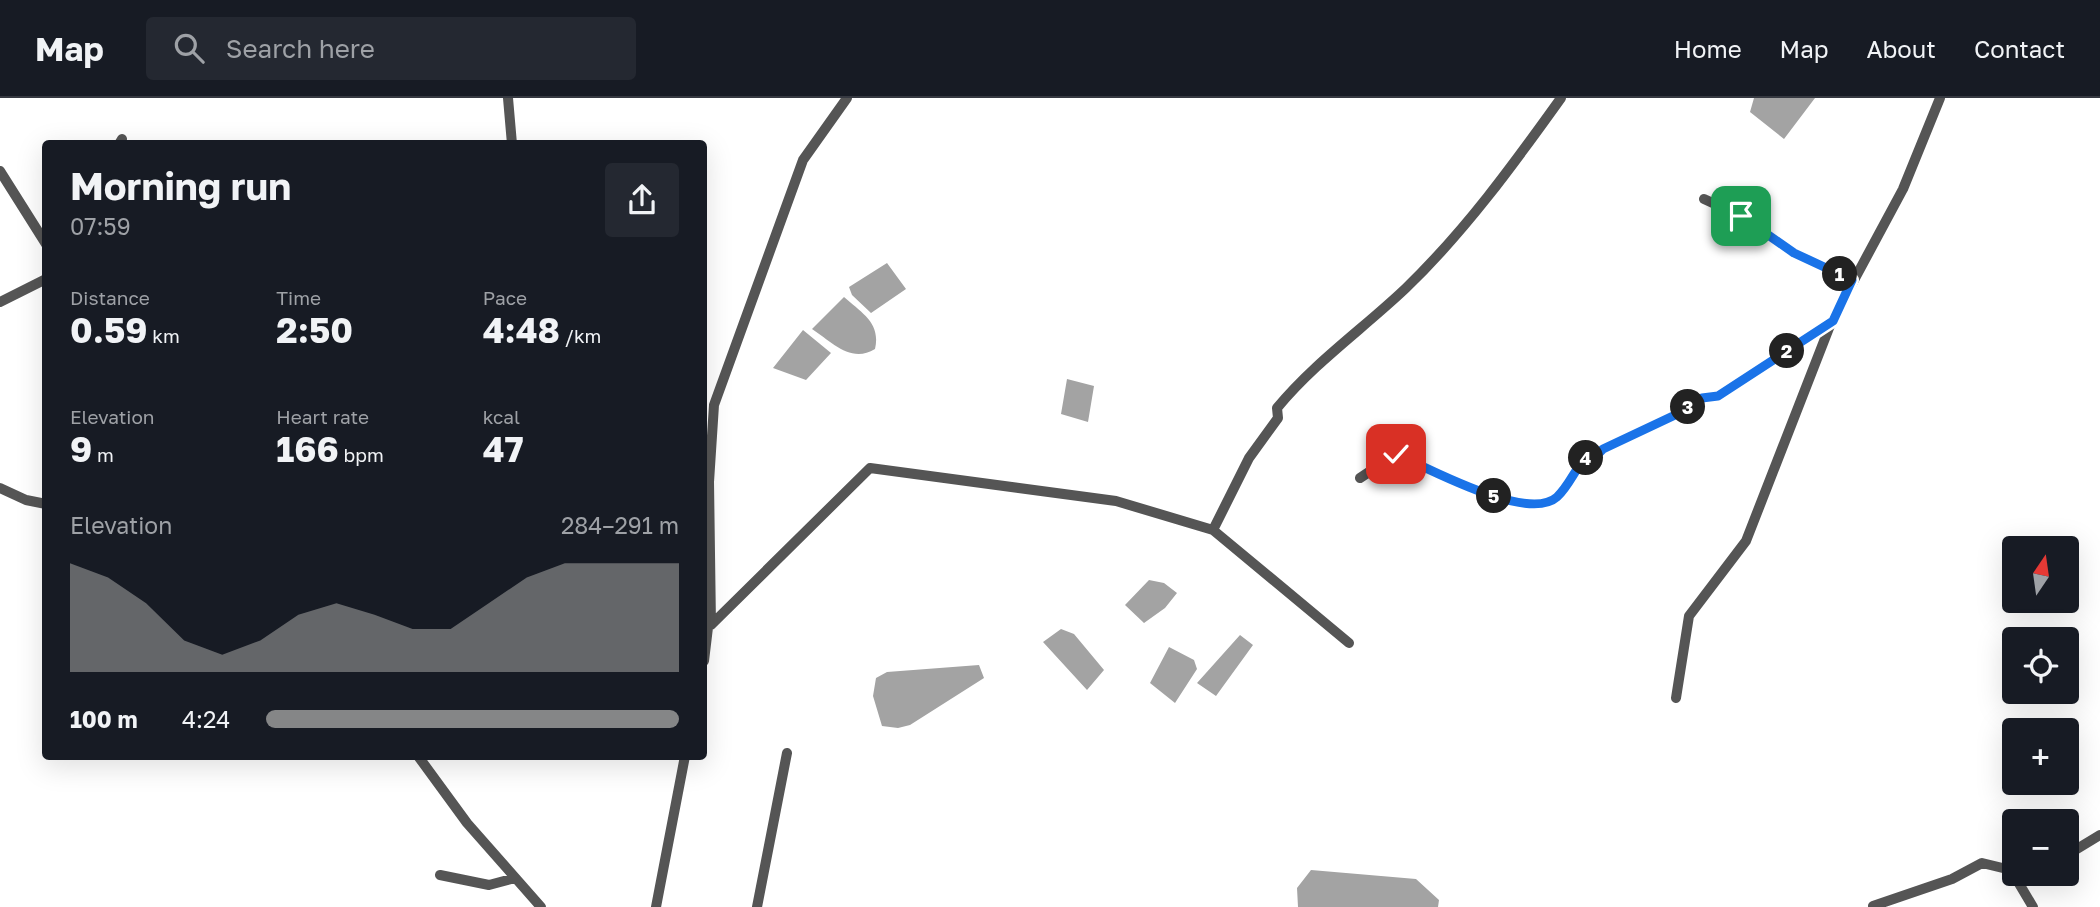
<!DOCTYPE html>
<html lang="en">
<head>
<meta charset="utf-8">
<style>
  :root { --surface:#171b24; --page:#242831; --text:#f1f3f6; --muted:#9ea1a6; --line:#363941; --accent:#858687 }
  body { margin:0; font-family:"Golos Text",sans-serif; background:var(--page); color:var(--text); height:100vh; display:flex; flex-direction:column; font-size:26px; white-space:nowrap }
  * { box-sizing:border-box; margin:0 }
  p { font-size:23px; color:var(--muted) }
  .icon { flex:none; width:38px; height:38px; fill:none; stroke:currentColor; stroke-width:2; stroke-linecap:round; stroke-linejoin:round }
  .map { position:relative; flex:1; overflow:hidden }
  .sheet { position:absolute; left:42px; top:42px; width:665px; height:620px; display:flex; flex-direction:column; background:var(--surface); border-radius:7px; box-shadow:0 7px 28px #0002 }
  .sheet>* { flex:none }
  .needle { width:46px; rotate:13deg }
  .controls { position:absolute; left:2002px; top:438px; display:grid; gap:14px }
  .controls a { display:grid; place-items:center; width:77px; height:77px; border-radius:7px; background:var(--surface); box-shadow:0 7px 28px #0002; font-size:35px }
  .pin { position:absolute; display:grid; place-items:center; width:60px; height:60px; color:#fff; margin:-30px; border-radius:14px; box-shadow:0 4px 10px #0006 }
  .km { position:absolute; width:35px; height:35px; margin:-18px; border-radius:50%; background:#222; color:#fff; font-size:19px; line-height:35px; text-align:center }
  .round { display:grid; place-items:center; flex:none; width:74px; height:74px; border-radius:7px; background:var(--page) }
  .overview { display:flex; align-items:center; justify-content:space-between; height:119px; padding:0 28px }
  h1 { font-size:38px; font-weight:700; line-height:52px }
  .figures { display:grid; grid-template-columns:repeat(3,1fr); gap:10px; height:119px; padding:7px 28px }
  .figures div { display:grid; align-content:center }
  .figures b { font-size:35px; font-weight:700 }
  .figures small { font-size:19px; font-weight:400 }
  .figures p { font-size:19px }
  .chart { height:196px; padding:14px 28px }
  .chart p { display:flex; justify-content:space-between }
  .chart svg { width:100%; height:126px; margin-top:7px; fill:var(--accent); opacity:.7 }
  ul { padding:0 28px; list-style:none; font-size:23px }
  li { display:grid; grid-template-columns:112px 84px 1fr; align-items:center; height:52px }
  li i { height:18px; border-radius:9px; background:var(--accent) }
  header { display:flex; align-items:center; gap:42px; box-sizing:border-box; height:98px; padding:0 35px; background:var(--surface); border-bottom:2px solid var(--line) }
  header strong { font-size:33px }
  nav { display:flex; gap:38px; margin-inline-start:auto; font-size:24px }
  .search { width:490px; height:63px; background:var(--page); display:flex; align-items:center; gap:18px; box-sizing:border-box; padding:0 24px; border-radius:7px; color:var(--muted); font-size:26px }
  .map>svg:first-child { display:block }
  .water { fill:#a3a3a3 }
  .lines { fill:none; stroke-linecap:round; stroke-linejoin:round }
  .minor { stroke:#555; stroke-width:10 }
  .route-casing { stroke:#fff; stroke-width:14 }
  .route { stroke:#1a73e8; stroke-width:9 }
</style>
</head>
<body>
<header>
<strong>Map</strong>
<div class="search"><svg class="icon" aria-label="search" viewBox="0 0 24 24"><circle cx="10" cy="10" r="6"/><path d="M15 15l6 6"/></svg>Search here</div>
<nav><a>Home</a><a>Map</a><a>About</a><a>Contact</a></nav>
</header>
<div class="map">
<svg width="2100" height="809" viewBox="0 0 2100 809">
  <rect width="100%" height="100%" fill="#fff"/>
  <path class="water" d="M 1754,0 L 1815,0 L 1784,41 L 1750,14 Z
    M 887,165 L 906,191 L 871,215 L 852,197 L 849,189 Z
    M 844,199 C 862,215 881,225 875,251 C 851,266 832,244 812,231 Z
    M 803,232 L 831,255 L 806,282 L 773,270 Z
    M 1067,281 L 1094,288 L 1088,324 L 1061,316 Z
    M 1149,482 L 1164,485 L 1177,495 L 1165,510 L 1144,525 L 1125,507 Z
    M 1061,531 L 1074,536 L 1104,572 L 1087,592 L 1043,544 Z
    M 1240,537 L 1253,547 L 1216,598 L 1197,585 Z
    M 1169,549 L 1194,562 L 1197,571 L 1175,605 L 1150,585 Z
    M 979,567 L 984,580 L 910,627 L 898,630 L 882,628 L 873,598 L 876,580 L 887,574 Z
    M 1311,772 L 1416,781 L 1439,802 L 1438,809 L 1298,809 L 1297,790 Z"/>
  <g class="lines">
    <path class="minor" d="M 508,0 L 512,46
      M 119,46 L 122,41
      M 0,73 L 46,146
      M 1704,101 L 1741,118 L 1794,155 L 1852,182
      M 0,204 L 46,181
      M 1360,380 L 1396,356 C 1428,370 1528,425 1557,398 C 1569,388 1575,371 1586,359 L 1596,358 L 1603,351 L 1673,318 L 1701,300 L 1718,298 L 1831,225
      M 0,390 L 26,402 L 46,406
      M 1213,432 L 1249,360 L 1278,320 L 1277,310 C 1315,264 1364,230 1406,190 C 1465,133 1513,67 1561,0
      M 711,527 L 870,370 L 1116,403 L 1213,432 L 1349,545
      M 711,527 L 709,384 L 714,307 L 803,62 L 847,0
      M 704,563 L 709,521
      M 1676,600 L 1689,518 L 1746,443 L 1831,225 L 1903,91 L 1940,0
      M 418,658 L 467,725 L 541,809
      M 2067,757 L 2100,737
      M 440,777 L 489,787 L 515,780
      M 1873,808 L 1952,781 L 1982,765 L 2011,772 L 2033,809
      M 656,809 L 685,658
      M 757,809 L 787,655"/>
  </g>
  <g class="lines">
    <defs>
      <path id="route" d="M 1396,356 C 1428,370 1528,425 1557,399 C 1569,388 1575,371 1586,359 L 1596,358 L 1603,351 L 1673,318 L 1702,300 L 1718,298 L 1833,223 L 1852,182 L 1794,155 L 1741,118"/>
    </defs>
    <use href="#route" class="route-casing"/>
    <use href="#route" class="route"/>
  </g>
</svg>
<div class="controls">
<a><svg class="needle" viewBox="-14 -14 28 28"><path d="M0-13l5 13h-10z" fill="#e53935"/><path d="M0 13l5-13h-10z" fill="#9ea1a6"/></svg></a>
<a><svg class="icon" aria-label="locate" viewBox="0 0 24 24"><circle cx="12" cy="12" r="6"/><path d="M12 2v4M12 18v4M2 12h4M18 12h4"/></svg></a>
<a>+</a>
<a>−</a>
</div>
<div class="pin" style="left:1741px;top:118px;background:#1e9e55"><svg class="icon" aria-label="arrive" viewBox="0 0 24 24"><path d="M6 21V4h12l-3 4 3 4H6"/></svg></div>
<div class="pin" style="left:1396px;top:356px;background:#d93025"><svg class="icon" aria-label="check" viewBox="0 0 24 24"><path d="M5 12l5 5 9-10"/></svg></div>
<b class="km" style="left:1840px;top:176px">1</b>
<b class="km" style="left:1787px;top:253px">2</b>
<b class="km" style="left:1688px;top:309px">3</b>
<b class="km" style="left:1586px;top:360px">4</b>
<b class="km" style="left:1494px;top:398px">5</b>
<section class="sheet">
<div class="overview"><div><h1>Morning run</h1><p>07:59</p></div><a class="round"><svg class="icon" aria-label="share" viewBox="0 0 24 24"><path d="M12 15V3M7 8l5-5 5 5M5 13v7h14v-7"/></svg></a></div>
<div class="figures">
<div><p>Distance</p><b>0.59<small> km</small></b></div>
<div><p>Time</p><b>2:50</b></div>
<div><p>Pace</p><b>4:48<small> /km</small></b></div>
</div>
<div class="figures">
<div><p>Elevation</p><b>9<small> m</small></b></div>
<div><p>Heart rate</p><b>166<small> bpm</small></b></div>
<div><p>kcal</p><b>47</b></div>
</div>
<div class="chart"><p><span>Elevation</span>284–291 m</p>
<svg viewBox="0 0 160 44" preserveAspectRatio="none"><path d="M0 44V6L10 11L20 20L30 33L40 38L50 33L60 24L70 20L80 24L90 29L100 29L110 20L120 11L130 6L140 6L150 6L160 6V44z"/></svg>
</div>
<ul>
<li><b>100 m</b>4:24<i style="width:100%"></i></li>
</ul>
</section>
</div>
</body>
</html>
